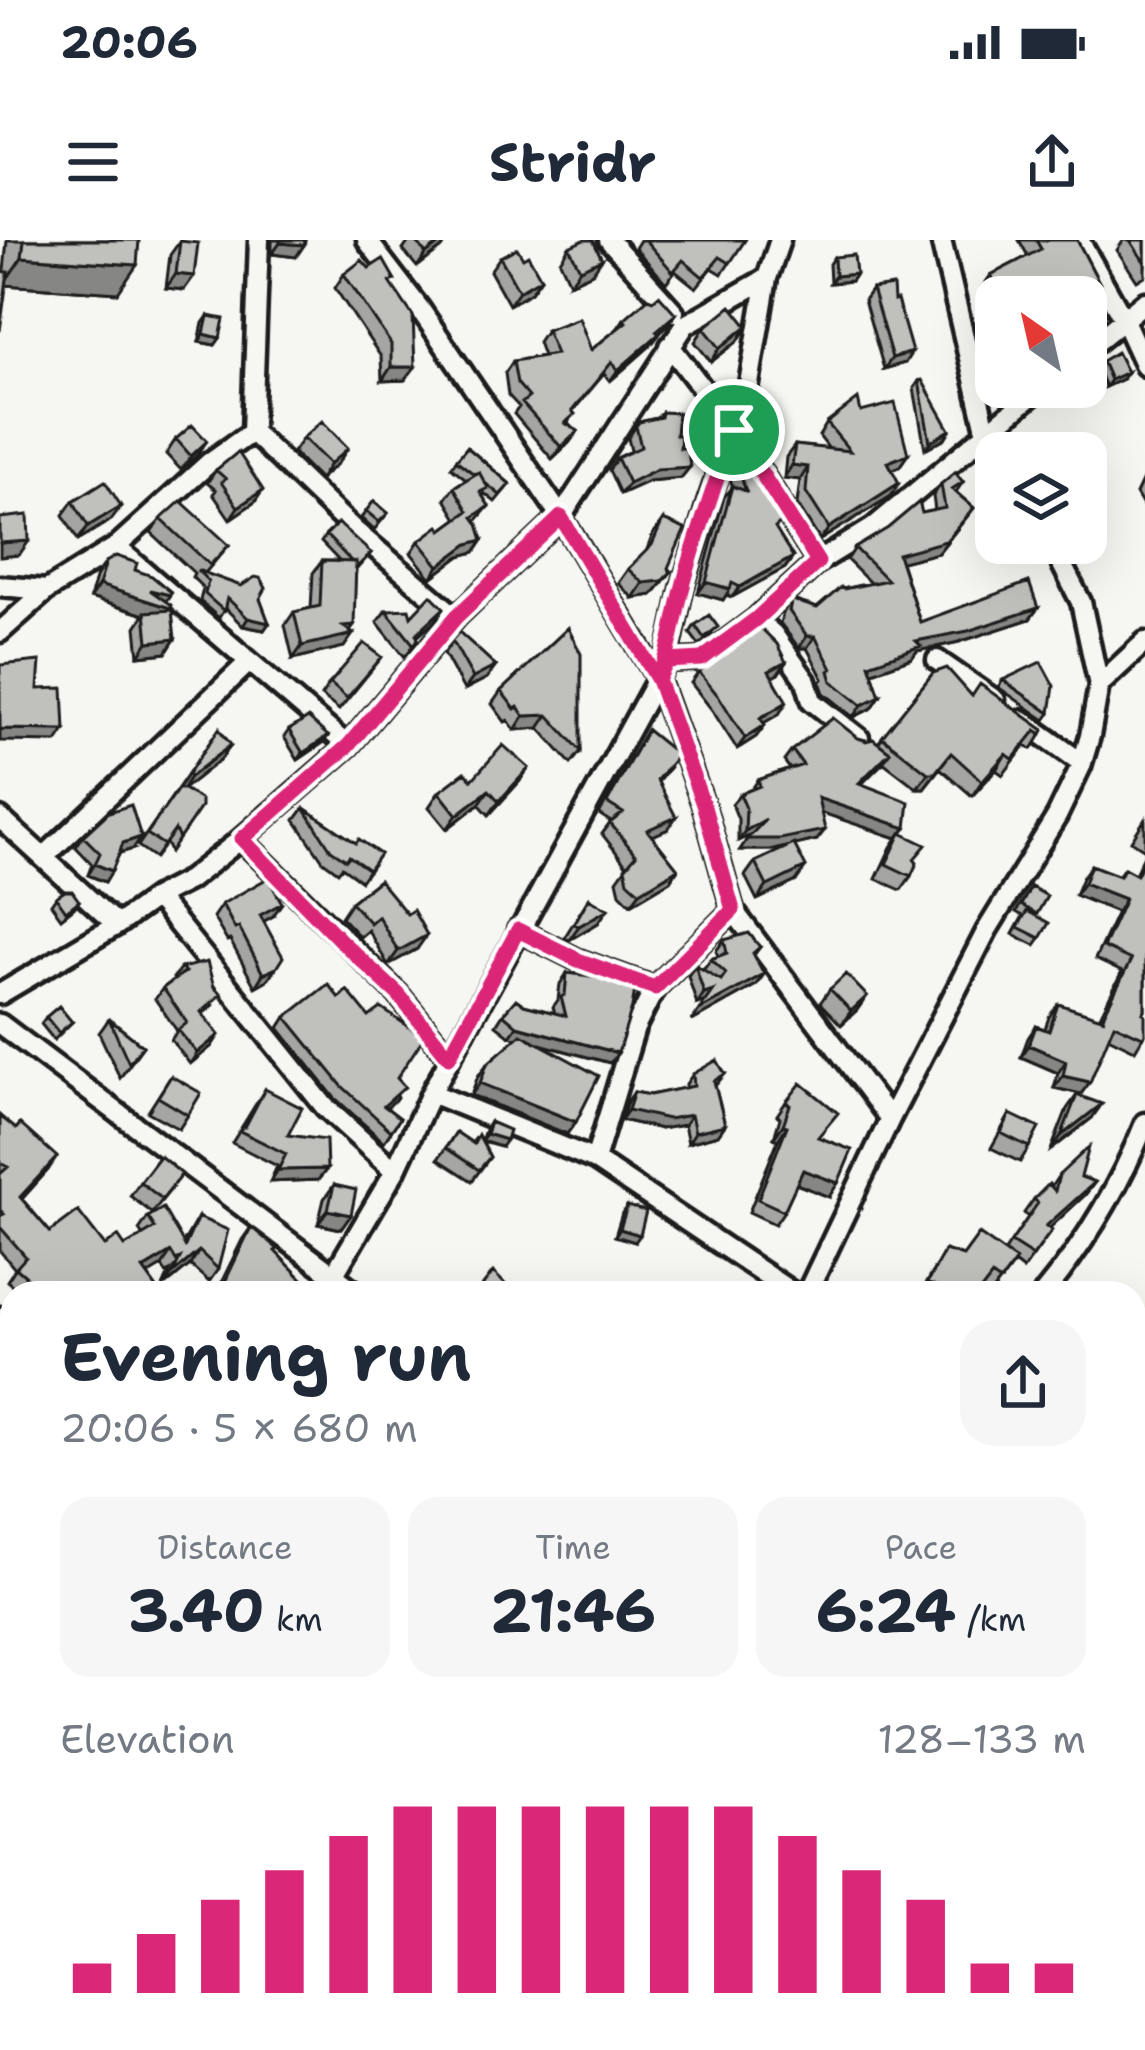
<!DOCTYPE html>
<html lang="en">
<head>
<meta charset="utf-8">
<style>
  :root { --surface:#fff; --page:#f6f6f7; --text:#1f2937; --muted:#747a83; --accent:#db2777 }
  body { margin:0; font-family:"Shantell Sans",sans-serif; background:var(--page); color:var(--text); height:100vh; display:flex; flex-direction:column; font-size:45px; white-space:nowrap }
  * { box-sizing:border-box; margin:0 }
  p { font-size:39px; color:var(--muted) }
  .icon { flex:none; width:66px; height:66px; fill:none; stroke:currentColor; stroke-width:2; stroke-linecap:round; stroke-linejoin:round }
  .map { position:relative; flex:1; overflow:hidden }
  .sheet { position:absolute; left:0px; top:1041px; width:1146px; height:771px; display:flex; flex-direction:column; background:var(--surface); border-radius:36px 36px 0 0; box-shadow:0 12px 48px #0002 }
  .sheet>* { flex:none }
  .needle { width:78px; rotate:326deg }
  .tools { position:absolute; left:975px; top:36px; display:grid; gap:24px }
  .tools a { display:grid; place-items:center; width:132px; height:132px; border-radius:24px; background:var(--surface); box-shadow:0 12px 48px #0002; font-size:60px }
  .pin { position:absolute; display:grid; place-items:center; width:102px; height:102px; color:#fff; margin:-51px; border:6px solid #fff; border-radius:50%; box-shadow:0 3px 12px #0007 }
  .round { display:grid; place-items:center; flex:none; width:126px; height:126px; border-radius:36px; background:var(--page) }
  .overview { display:flex; align-items:center; justify-content:space-between; height:204px; padding:0 60px }
  h1 { font-size:66px; font-weight:700; line-height:90px }
  .stats { display:grid; grid-template-columns:repeat(3,1fr); gap:18px; height:204px; padding:12px 60px }
  .stats div { display:grid; align-content:center; border-radius:30px; background:var(--page); text-align:center }
  .stats b { font-size:60px; font-weight:700 }
  .stats small { font-size:33px; font-weight:400 }
  .stats p { font-size:33px }
  .chart { height:336px; padding:24px 60px }
  .chart p { display:flex; justify-content:space-between }
  .chart svg { width:100%; height:216px; margin-top:12px; stroke:var(--accent); stroke-width:6 }
  .status { display:flex; justify-content:space-between; align-items:center; height:84px; padding:0 60px; background:var(--surface); direction:ltr }
  .status svg { height:33px; fill:currentColor }
  header { display:flex; justify-content:space-between; align-items:center; height:156px; padding:0 60px; background:var(--surface); font-size:54px; font-weight:700 }
  .map>svg:first-child { display:block }
  .lines { fill:none; stroke-linecap:round; stroke-linejoin:round }
  .street-casing { stroke:#1c1c1c; stroke-width:27 }
  .street { stroke:#f6f6f2; stroke-width:18 }
  .wall { fill:#a5a5a3; stroke:#1c1c1c; stroke-width:3 }
  .shaded-wall { fill:#868684; stroke:#1c1c1c; stroke-width:3 }
  .building { fill:#c0c0bd; stroke:#1c1c1c; stroke-width:3 }
  .route-casing { stroke:#fff; stroke-width:24 }
  .route { stroke:#db2777; stroke-width:15 }
</style>
</head>
<body>
<div class="status"><b>20:06</b><svg viewBox="0 0 49 12"><path d="M0 12V9h3v3zM5 12V6h3v6zM10 12V3h3v9zM15 12V0h3v12zM26 1h20v11H26zM47 4h2v5h-2z"/></svg></div>
<header><svg class="icon" aria-label="menu" viewBox="0 0 24 24"><path d="M4 6h16M4 12h16M4 18h16"/></svg>Stridr<svg class="icon" aria-label="share" viewBox="0 0 24 24"><path d="M12 15V3M7 8l5-5 5 5M5 13v7h14v-7"/></svg></header>
<div class="map">
<svg width="1145" height="1810" viewBox="0 0 1145 1810">
  <rect width="100%" height="100%" fill="#f6f6f2"/>
  <filter id="ink" filterUnits="userSpaceOnUse"><feTurbulence type="fractalNoise" baseFrequency=".00833" numOctaves="2"/><feDisplacementMap in="SourceGraphic" scale="24" xChannelSelector="R" yChannelSelector="G"/><feConvolveMatrix kernelMatrix="1 2 1 2 8 2 1 2 1" color-interpolation-filters="sRGB"/></filter>
  <g filter="url(#ink)">
    <g class="lines">
      <defs>
        <path id="street" d="M 367,0 L 420,69 L 561,277 L 658,439 L 704,567 L 733,670 L 890,879
          M 609,0 L 674,72
          M 941,0 L 987,194 L 998,213
          M 1079,0 L 1123,78 L 1145,126
          M 670,106 L 734,190 L 818,322
          M 1086,110 L 1145,62
          M 252,192 L 354,290 L 456,377
          M 116,307 L 348,506
          M 0,346 L 47,350
          M 756,379 L 773,394 L 806,441 L 812,461 L 859,498
          M 0,392 L 47,350 L 116,307 L 211,221 L 252,192 L 259,0
          M 937,420 L 995,460
          M 667,421 L 682,349 L 708,263 L 749,144 L 767,38
          M 1099,445 L 1145,402
          M 1022,480 L 1082,523
          M 0,578 L 117,685
          M 241,599 L 398,754 L 449,817
          M 44,617 L 249,422
          M 156,657 L 325,867 L 395,931
          M 518,690 L 578,720 L 655,748
          M 0,754 L 117,685 L 156,657 L 189,640 L 241,599 L 348,506 L 456,377 L 561,277 L 685,85 L 767,38 L 780,0
          M 0,784 L 357,1053
          M 431,853 L 595,920 L 793,1053
          M 595,920 L 635,788 L 655,748 L 733,670
          M 320,1053 L 333,1036 L 395,931 L 431,853 L 667,421 L 702,419 L 756,379 L 818,322 L 873,288 L 1042,147
          M 807,1053 L 890,879 L 987,690 L 1057,576 L 1081,526 L 1090,496 L 1099,445 L 1081,362 L 1051,303
          M 1044,1053 C 1087,1001 1120,945 1145,883
          M 0,1077 L 12,1087
          M 0,1384 L 12,1395
          M 0,1433 L 12,1420
          M 1134,1471 L 1145,1476
          M 0,1649 L 12,1660
          M 1134,1745 L 1145,1750
          M 159,1800 L 170,1810
          M 499,1800 L 512,1810
          M 616,1800 L 635,1810"/>
      </defs>
      <use href="#street" class="street-casing"/>
      <use href="#street" class="street"/>
    </g>
    <path class="wall" d="M 7,0 L 139,0 L 118,53 L 6,45 L 4,31 Z
      M 272,0 L 305,0 L 304,5 L 296,17 L 272,14 Z
      M 410,0 L 447,0 L 442,8 L 417,27 L 403,10 Z
      M 640,0 L 745,0 L 722,34 L 712,28 L 696,48 L 675,31 L 666,43 L 635,8 Z
      M 1019,0 L 1077,0 L 1102,48 L 1093,61 L 1086,65 L 1086,57 L 996,57 L 996,69 L 993,70 L 981,49 L 991,35 L 1028,16 Z
      M 1124,0 L 1145,0 L 1145,36 L 1137,41 L 1117,10 Z
      M 180,1 L 184,50 L 166,48 L 170,15 Z
      M 569,7 L 592,33 L 570,43 L 560,21 Z
      M 500,17 L 523,18 L 541,38 L 531,52 L 509,65 L 490,31 Z
      M 834,17 L 856,34 L 851,41 L 830,43 L 829,24 Z
      M 369,28 L 391,44 L 405,140 L 382,141 L 381,117 L 335,48 L 344,34 Z
      M 872,49 L 894,61 L 905,123 L 884,129 L 864,60 Z
      M 676,74 L 650,106 L 610,141 L 604,134 L 572,172 L 568,184 L 578,191 L 569,203 L 552,219 L 514,174 L 519,167 L 508,155 L 505,133 L 513,121 L 543,116 L 538,102 L 546,90 L 591,110 L 617,89 L 624,79 Z
      M 208,76 L 220,98 L 215,105 L 199,102 L 203,83 Z
      M 747,86 L 738,101 L 711,122 L 695,102 L 704,88 Z
      M 1102,121 L 1122,139 L 1105,147 L 1097,128 Z
      M 919,141 L 950,190 L 945,198 L 925,209 L 914,148 Z
      M 662,172 L 676,195 L 680,208 L 681,238 L 649,241 L 620,254 L 609,230 L 617,218 L 631,211 L 628,198 L 639,182 L 657,178 Z
      M 861,172 L 908,214 L 899,227 L 892,229 L 891,256 L 820,300 L 797,264 L 800,240 L 784,238 L 786,217 L 795,205 L 829,209 L 819,196 L 827,183 Z
      M 303,198 L 338,223 L 320,239 L 293,212 Z
      M 176,199 L 197,215 L 181,230 L 166,214 Z
      M 467,207 L 510,244 L 495,262 L 484,253 L 482,255 L 489,266 L 476,281 L 483,300 L 475,312 L 460,316 L 431,338 L 411,313 L 419,301 L 442,290 L 457,279 L 445,259 L 454,247 L 466,239 L 451,227 Z
      M 743,214 L 776,291 L 793,317 L 785,328 L 732,357 L 726,355 L 723,360 L 698,353 L 724,257 L 733,247 L 730,239 L 735,225 Z
      M 216,230 L 255,262 L 230,279 L 213,254 L 216,250 L 207,243 Z
      M 1145,235 L 1145,269 L 1136,254 Z
      M 963,242 L 956,252 L 974,268 L 965,279 L 938,313 L 901,322 L 920,382 L 1038,368 L 1030,379 L 959,402 L 917,411 L 912,418 L 872,432 L 880,456 L 872,468 L 854,477 L 824,453 L 820,442 L 823,439 L 807,408 L 799,408 L 780,383 L 783,372 L 792,360 L 817,368 L 843,349 L 870,343 L 847,320 L 855,308 L 922,273 L 935,271 L 933,256 L 941,244 Z
      M 73,261 L 111,280 L 78,300 L 63,275 Z
      M 374,261 L 388,273 L 374,290 L 361,278 Z
      M 161,279 L 229,305 L 205,333 L 260,359 L 269,383 L 264,390 L 243,386 L 225,368 L 219,378 L 200,361 L 203,348 L 192,337 L 194,333 L 151,293 Z
      M 663,280 L 668,328 L 671,332 L 652,355 L 633,358 L 618,343 L 628,329 L 646,312 L 653,294 Z
      M 326,295 L 371,313 L 356,330 L 350,391 L 353,394 L 344,407 L 293,419 L 285,385 L 294,372 L 311,368 L 313,333 L 322,321 L 339,321 L 321,302 Z
      M 106,322 L 135,330 L 165,361 L 175,399 L 166,413 L 139,416 L 136,387 L 144,375 L 90,358 L 97,335 Z
      M 386,370 L 411,376 L 436,380 L 417,397 L 418,399 L 405,417 L 377,382 Z
      M 695,385 L 713,394 L 699,405 L 690,393 Z
      M 568,388 L 581,511 L 571,524 L 539,488 L 515,490 L 508,480 L 505,482 L 492,464 L 501,451 Z
      M 459,392 L 496,426 L 487,438 L 464,450 L 444,413 Z
      M 382,417 L 339,470 L 321,456 L 330,443 Z
      M 786,422 L 778,434 L 772,437 L 779,474 L 763,483 L 765,485 L 756,497 L 737,509 L 712,470 L 691,443 L 699,432 Z
      M 933,433 L 972,456 L 1044,490 L 1032,509 L 1025,506 L 1003,535 L 996,530 L 972,556 L 940,528 L 924,548 L 917,548 L 883,522 L 862,544 L 906,588 L 902,593 L 915,620 L 911,636 L 901,650 L 876,639 L 891,607 L 897,598 L 821,572 L 817,600 L 795,605 L 796,641 L 757,660 L 745,636 L 755,622 L 788,607 L 773,610 L 740,610 L 753,593 L 738,601 L 738,579 L 732,564 L 740,554 L 752,549 L 758,540 L 790,529 L 784,521 L 792,510 L 858,498 L 878,503 Z
      M 1003,440 L 1050,473 L 1045,480 L 998,447 Z
      M 219,489 L 221,519 L 183,549 L 201,567 L 170,612 L 166,603 L 155,618 L 138,606 Z
      M 289,490 L 328,496 L 323,503 L 298,520 L 284,497 Z
      M 647,490 L 670,527 L 658,542 L 668,589 L 652,596 L 678,629 L 670,641 L 631,664 L 620,653 L 617,640 L 627,626 L 602,594 L 611,582 L 599,574 Z
      M 472,540 L 519,542 L 489,575 L 479,564 L 447,589 L 429,567 L 439,552 Z
      M 304,568 L 356,603 L 380,614 L 361,641 L 342,627 L 338,632 L 323,621 L 295,580 Z
      M 1145,579 L 1145,610 L 1131,601 Z
      M 83,596 L 133,609 L 120,613 L 105,642 L 88,635 L 92,624 L 76,607 Z
      M 1145,613 L 1145,770 L 1143,773 L 1145,794 L 1135,810 L 1108,797 L 1081,854 L 1054,848 L 1058,833 L 1021,817 L 1028,798 L 1036,786 L 1045,789 L 1049,777 L 1058,764 L 1099,778 L 1122,732 L 1095,719 L 1117,672 L 1075,655 L 1082,638 L 1091,625 L 1118,636 L 1124,628 L 1135,634 Z
      M 379,640 L 417,709 L 388,725 L 368,690 L 360,697 L 341,677 L 351,662 Z
      M 1031,647 L 1047,656 L 1035,676 L 1040,698 L 1035,705 L 1013,694 L 1023,676 L 1016,672 Z
      M 56,657 L 79,661 L 74,668 L 61,678 L 51,664 Z
      M 589,658 L 598,683 L 569,700 L 564,698 Z
      M 222,664 L 273,676 L 264,681 L 267,740 L 255,747 L 230,700 L 227,701 L 213,677 Z
      M 724,700 L 760,707 L 754,715 L 764,734 L 756,745 L 692,781 L 706,761 L 697,764 L 688,736 L 695,725 L 703,729 L 711,719 L 718,716 L 716,711 Z
      M 181,728 L 213,765 L 203,774 L 212,806 L 190,824 L 171,800 L 177,791 L 155,759 L 163,748 L 174,740 L 173,738 Z
      M 567,733 L 610,823 L 539,804 L 567,894 L 471,855 L 478,836 L 487,824 L 517,798 L 510,796 L 496,785 L 503,774 L 524,765 L 555,773 L 553,767 L 558,760 L 560,744 Z
      M 830,749 L 867,756 L 857,770 L 841,785 L 820,763 Z
      M 339,758 L 369,777 L 397,838 L 397,858 L 387,868 L 400,878 L 384,902 L 334,857 L 279,788 L 286,777 Z
      M 46,777 L 72,782 L 54,800 L 41,784 Z
      M 109,779 L 143,806 L 120,838 L 99,793 Z
      M 693,834 L 725,834 L 715,846 L 725,885 L 718,895 L 688,903 L 684,885 L 661,889 L 621,880 L 627,862 L 634,852 L 650,855 L 686,848 L 686,844 Z
      M 171,836 L 188,875 L 179,889 L 148,872 Z
      M 265,849 L 288,895 L 327,929 L 318,940 L 270,942 L 277,926 L 232,903 Z
      M 1077,855 L 1092,878 L 1051,910 L 1067,869 Z
      M 786,862 L 819,897 L 829,957 L 796,944 L 784,971 L 775,984 L 749,972 L 778,900 L 774,898 L 780,878 L 777,875 Z
      M 1010,874 L 1029,907 L 1020,922 L 991,908 Z
      M 0,876 L 48,930 L 22,959 L 50,992 L 105,1006 L 125,1006 L 143,996 L 139,990 L 148,977 L 183,1003 L 198,977 L 218,1029 L 209,1042 L 190,1025 L 163,1047 L 170,1031 L 166,1033 L 162,1026 L 147,1034 L 158,1053 L 21,1053 L 7,1041 L 15,1029 L 0,1011 Z
      M 490,882 L 501,907 L 482,902 L 490,917 L 472,941 L 438,919 L 456,892 L 472,903 L 478,895 L 481,901 L 485,890 Z
      M 1059,935 L 1081,937 L 1095,942 L 1085,955 L 1049,988 L 1052,990 L 1023,1030 L 1014,1023 L 992,1053 L 985,1053 L 982,1050 L 980,1053 L 920,1053 L 945,1010 L 963,1016 L 1004,1012 L 1028,977 L 1024,973 L 1034,959 L 1051,947 Z
      M 140,942 L 172,948 L 152,973 L 130,956 Z
      M 334,945 L 351,975 L 341,989 L 318,984 L 324,959 Z
      M 627,966 L 635,1002 L 615,996 L 622,973 Z
      M 251,987 L 302,1039 L 292,1053 L 213,1053 L 220,1045 L 242,1000 Z
      M 0,1163 L 12,1173 L 12,1281 L 0,1269 Z
      M 12,1301 L 12,1343 L 8,1348 L 0,1342 L 0,1305 Z
      M 0,1518 L 8,1526 L 12,1519 L 12,1623 L 0,1614 L 2,1611 L 0,1609 Z
      M 1134,1523 L 1145,1527 L 1145,1602 L 1134,1597 Z
      M 12,1695 L 12,1736 L 3,1745 L 0,1742 L 0,1708 Z
      M 220,1800 L 247,1800 L 239,1810 L 227,1810 L 219,1803 Z
      M 327,1800 L 391,1800 L 384,1810 L 338,1810 Z
      M 842,1800 L 920,1800 L 914,1810 L 854,1810 L 841,1802 Z"/>
    <path class="shaded-wall" d="M 444,0 L 447,0 L 442,8 L 417,27 L 426,14 Z
      M 280,3 L 304,5 L 296,17 L 272,14 Z
      M 22,17 L 137,25 L 118,53 L 3,45 Z
      M 602,19 L 592,33 L 570,43 L 580,29 Z
      M 176,34 L 194,36 L 184,50 L 166,48 Z
      M 856,34 L 851,41 L 830,43 L 835,36 Z
      M 541,38 L 531,52 L 509,65 L 519,51 Z
      M 1102,48 L 1093,61 L 1086,65 L 1086,57 Z
      M 676,74 L 667,86 L 647,103 L 656,91 Z
      M 747,86 L 738,101 L 711,122 L 720,108 Z
      M 204,94 L 220,98 L 215,105 L 199,102 Z
      M 659,94 L 650,106 L 610,141 L 618,130 Z
      M 912,112 L 905,123 L 884,129 L 892,118 Z
      M 391,127 L 415,127 L 405,140 L 382,141 Z
      M 1127,132 L 1122,139 L 1105,147 L 1110,140 Z
      M 950,190 L 945,198 L 925,209 L 930,202 Z
      M 578,191 L 569,203 L 552,219 L 561,207 Z
      M 207,201 L 197,215 L 181,230 L 191,216 Z
      M 348,208 L 338,223 L 320,239 L 330,224 Z
      M 908,214 L 899,227 L 879,234 L 888,222 Z
      M 792,225 L 808,227 L 800,240 L 784,238 Z
      M 690,227 L 681,238 L 649,241 L 620,254 L 629,243 L 657,229 Z
      M 899,243 L 891,256 L 820,300 L 829,288 Z
      M 263,250 L 255,262 L 230,279 L 238,267 Z
      M 121,266 L 111,280 L 78,300 L 88,286 Z
      M 974,268 L 938,313 L 890,325 L 898,314 Z
      M 483,300 L 475,312 L 460,316 L 431,338 L 439,326 L 468,304 Z
      M 29,301 L 19,315 L 0,317 L 0,303 Z
      M 793,317 L 785,328 L 732,357 L 740,347 Z
      M 671,332 L 652,355 L 633,358 L 643,343 Z
      M 706,342 L 730,349 L 723,360 L 698,353 Z
      M 99,345 L 150,350 L 170,355 L 163,365 L 170,368 L 161,380 L 90,358 Z
      M 444,368 L 436,380 L 412,402 L 416,394 Z
      M 1038,368 L 1030,379 L 959,402 L 917,411 L 912,418 L 861,436 L 869,424 L 916,401 Z
      M 248,378 L 269,383 L 264,390 L 243,386 Z
      M 354,385 L 346,396 L 353,394 L 344,407 L 293,419 L 302,406 L 343,386 Z
      M 807,396 L 815,396 L 807,408 L 799,408 Z
      M 175,399 L 166,413 L 139,416 L 148,402 Z
      M 786,422 L 778,434 L 761,443 L 769,431 Z
      M 496,426 L 487,438 L 464,450 L 473,438 Z
      M 880,456 L 872,468 L 854,477 L 862,465 Z
      M 787,462 L 779,474 L 752,490 L 760,478 Z
      M 548,475 L 539,488 L 515,490 L 524,476 Z
      M 765,485 L 756,497 L 737,509 L 745,498 Z
      M 0,489 L 65,490 L 57,502 L 0,501 Z
      M 328,496 L 323,503 L 298,520 L 303,513 Z
      M 231,505 L 221,519 L 181,551 L 190,537 Z
      M 890,512 L 883,523 L 852,553 L 859,543 Z
      M 951,513 L 924,548 L 917,548 L 928,533 Z
      M 1006,514 L 996,530 L 972,556 L 982,541 Z
      M 529,528 L 519,542 L 489,575 L 499,561 Z
      M 489,550 L 479,564 L 447,589 L 457,575 Z
      M 818,558 L 906,588 L 897,598 L 810,569 Z
      M 676,577 L 668,589 L 639,602 L 647,590 Z
      M 766,579 L 759,590 L 738,601 L 745,591 Z
      M 825,590 L 817,600 L 773,610 L 740,610 L 747,599 Z
      M 141,597 L 133,609 L 116,614 L 123,603 Z
      M 95,624 L 112,631 L 105,642 L 88,635 Z
      M 806,627 L 796,641 L 757,660 L 767,646 Z
      M 678,629 L 670,641 L 631,664 L 640,652 Z
      M 1084,643 L 1125,659 L 1117,672 L 1075,655 Z
      M 282,663 L 273,676 L 252,688 L 260,675 Z
      M 608,669 L 598,683 L 569,700 L 579,686 Z
      M 427,695 L 417,709 L 388,725 L 398,711 Z
      M 276,728 L 267,740 L 255,747 L 263,734 Z
      M 764,734 L 756,745 L 692,781 L 699,770 Z
      M 713,750 L 706,761 L 697,764 L 704,753 Z
      M 867,756 L 857,770 L 841,785 L 851,771 Z
      M 517,786 L 618,813 L 610,823 L 510,796 Z
      M 219,795 L 212,806 L 190,824 L 197,813 Z
      M 1029,805 L 1066,821 L 1058,833 L 1021,817 Z
      M 1063,836 L 1090,842 L 1081,854 L 1054,848 Z
      M 480,843 L 576,882 L 567,894 L 471,855 Z
      M 1102,864 L 1092,878 L 1051,910 L 1061,896 Z
      M 628,870 L 691,875 L 684,885 L 661,889 L 621,880 Z
      M 725,885 L 718,895 L 688,903 L 695,892 Z
      M 783,885 L 787,886 L 778,900 L 774,898 Z
      M 486,894 L 506,900 L 501,907 L 481,901 Z
      M 57,917 L 48,930 L 11,971 L 20,957 Z
      M 327,929 L 318,940 L 270,942 L 278,930 Z
      M 803,930 L 838,943 L 829,957 L 794,943 Z
      M 1095,942 L 1085,955 L 1037,1000 L 1046,986 Z
      M 328,970 L 351,975 L 341,989 L 318,984 Z
      M 620,989 L 640,995 L 635,1002 L 615,996 Z
      M 199,1011 L 190,1025 L 163,1047 L 172,1034 Z
      M 171,1012 L 162,1026 L 134,1043 L 143,1029 Z
      M 12,1143 L 12,1148 L 0,1159 L 0,1154 Z"/>
    <path class="building" d="M 24,0 L 139,0 L 137,25 L 22,17 Z
      M 280,0 L 305,0 L 304,5 L 280,3 Z
      M 415,0 L 444,0 L 426,14 Z
      M 584,0 L 593,0 L 602,19 L 580,29 L 569,7 Z
      M 645,0 L 745,0 L 730,23 L 720,17 L 703,37 L 683,20 L 673,32 Z
      M 1036,0 L 1077,0 L 1102,48 L 1084,57 L 1008,57 L 1007,54 L 1002,57 L 991,35 L 1041,9 Z
      M 1130,0 L 1145,0 L 1145,23 Z
      M 180,1 L 198,3 L 194,36 L 176,34 Z
      M 517,8 L 523,18 L 528,15 L 541,38 L 519,51 L 500,17 Z
      M 854,15 L 856,34 L 835,36 L 834,17 Z
      M 383,19 L 395,40 L 390,42 L 413,76 L 415,127 L 391,127 L 391,104 L 344,34 L 362,20 L 369,28 Z
      M 0,31 L 8,32 L 0,91 Z
      M 893,46 L 894,61 L 897,60 L 912,112 L 892,118 L 872,49 Z
      M 659,55 L 676,74 L 656,91 L 659,94 L 618,130 L 612,122 L 572,171 L 575,174 L 565,183 L 578,191 L 561,207 L 522,163 L 529,157 L 517,143 L 513,121 L 556,114 L 546,90 L 579,78 L 591,110 L 626,82 L 624,79 L 648,58 L 653,60 Z
      M 731,66 L 747,86 L 720,108 L 704,88 Z
      M 208,76 L 224,79 L 220,98 L 204,94 Z
      M 1117,112 L 1127,132 L 1110,140 L 1102,121 Z
      M 922,140 L 950,190 L 930,202 L 919,141 Z
      M 858,159 L 861,172 L 895,163 L 908,214 L 888,222 L 899,243 L 829,288 L 806,252 L 808,227 L 792,225 L 795,205 L 850,211 L 827,183 Z
      M 662,172 L 678,173 L 676,195 L 681,195 L 680,208 L 688,208 L 690,227 L 657,229 L 629,243 L 617,218 L 641,207 L 636,186 L 639,182 L 661,177 Z
      M 322,181 L 348,208 L 330,224 L 303,198 Z
      M 192,185 L 207,201 L 191,216 L 176,199 Z
      M 467,207 L 510,244 L 500,255 L 485,243 L 479,232 L 474,234 L 456,220 Z
      M 238,212 L 263,250 L 238,267 L 221,242 L 226,239 L 216,230 Z
      M 743,214 L 769,248 L 782,282 L 775,288 L 793,317 L 740,347 L 732,343 L 730,349 L 706,342 L 732,246 L 746,251 L 738,229 Z
      M 479,232 L 488,248 L 480,252 L 489,266 L 473,277 L 478,284 L 483,300 L 468,304 L 439,326 L 419,301 L 439,286 L 442,290 L 468,271 L 454,247 Z
      M 955,232 L 963,242 L 952,249 L 974,268 L 946,301 L 898,314 L 920,382 L 1029,342 L 1038,368 L 968,391 L 916,401 L 921,406 L 869,424 L 880,456 L 862,465 L 832,441 L 829,431 L 832,429 L 815,396 L 807,396 L 789,371 L 792,360 L 817,368 L 841,347 L 843,349 L 887,340 L 855,308 L 888,288 L 919,262 L 922,273 L 945,268 L 941,244 Z
      M 105,241 L 121,266 L 88,286 L 73,261 Z
      M 181,261 L 229,305 L 210,325 L 161,279 Z
      M 374,261 L 388,273 L 379,282 L 366,271 Z
      M 28,275 L 29,301 L 0,303 L 0,278 Z
      M 663,280 L 685,289 L 668,328 L 671,332 L 662,341 L 643,343 L 628,329 L 652,305 Z
      M 338,283 L 371,313 L 357,327 L 356,322 L 351,321 L 326,295 Z
      M 116,316 L 137,323 L 135,330 L 152,336 L 171,352 L 170,355 L 150,350 L 171,365 L 170,368 L 99,345 L 106,322 Z
      M 322,321 L 356,322 L 354,385 L 343,386 L 353,394 L 302,406 L 294,372 L 320,366 Z
      M 197,330 L 241,346 L 255,337 L 260,338 L 266,348 L 260,359 L 269,383 L 248,378 L 227,358 L 224,371 L 205,354 L 208,341 Z
      M 431,355 L 444,368 L 416,394 L 418,399 L 414,405 L 386,370 L 409,369 L 411,376 Z
      M 172,370 L 175,399 L 148,402 L 145,372 Z
      M 709,375 L 718,387 L 704,398 L 695,385 Z
      M 760,387 L 777,404 L 786,422 L 769,431 L 787,462 L 760,478 L 765,485 L 745,498 L 720,458 L 699,432 Z
      M 568,388 L 581,414 L 581,511 L 548,475 L 524,476 L 518,467 L 515,469 L 501,451 Z
      M 459,392 L 496,426 L 473,438 L 452,400 Z
      M 364,403 L 382,417 L 347,458 L 330,443 Z
      M 40,421 L 38,449 L 63,448 L 65,490 L 0,489 L 0,425 Z
      M 1041,422 L 1054,446 L 1050,473 L 1003,440 Z
      M 947,428 L 972,456 L 980,444 L 1044,490 L 1042,494 L 1036,490 L 1013,519 L 1006,514 L 982,541 L 951,513 L 935,533 L 928,533 L 882,497 L 933,433 Z
      M 308,478 L 328,496 L 303,513 L 289,490 Z
      M 833,478 L 858,498 L 866,501 L 873,499 L 890,512 L 859,543 L 909,562 L 906,588 L 818,558 L 825,590 L 780,599 L 747,599 L 766,579 L 745,591 L 746,568 L 740,554 L 760,546 L 758,540 L 803,525 L 792,510 Z
      M 219,489 L 231,505 L 190,537 L 188,534 Z
      M 647,490 L 678,515 L 657,540 L 676,577 L 647,590 L 678,629 L 640,652 L 628,641 L 625,628 L 636,615 L 610,583 L 623,573 L 607,563 Z
      M 503,505 L 529,528 L 499,561 L 489,550 L 457,575 L 439,552 L 465,532 L 472,540 Z
      M 178,549 L 184,549 L 201,560 L 201,567 L 179,599 L 175,590 L 164,605 L 147,594 Z
      M 131,565 L 141,597 L 123,603 L 112,631 L 95,624 L 100,613 L 83,596 L 109,572 Z
      M 304,568 L 356,603 L 359,599 L 380,614 L 369,630 L 349,616 L 346,620 L 331,610 Z
      M 901,593 L 926,605 L 914,619 L 917,623 L 911,636 L 886,624 Z
      M 794,604 L 806,627 L 767,646 L 755,622 Z
      M 1145,618 L 1145,770 L 1143,773 L 1145,774 L 1145,794 L 1143,797 L 1114,784 L 1090,842 L 1063,836 L 1066,821 L 1029,805 L 1036,786 L 1049,791 L 1058,764 L 1105,779 L 1102,778 L 1131,720 L 1103,707 L 1125,659 L 1084,643 L 1091,625 L 1120,636 L 1124,628 L 1137,635 Z
      M 268,638 L 282,663 L 260,675 L 283,717 L 276,728 L 263,734 L 239,687 L 235,689 L 222,664 Z
      M 379,640 L 407,674 L 413,670 L 427,695 L 398,711 L 378,676 L 370,683 L 351,662 Z
      M 1031,647 L 1047,656 L 1037,674 L 1021,665 Z
      M 65,651 L 72,651 L 79,661 L 66,671 L 56,657 Z
      M 589,658 L 608,669 L 579,686 L 574,684 Z
      M 1027,671 L 1049,683 L 1040,698 L 1018,687 Z
      M 749,693 L 760,707 L 753,713 L 764,734 L 699,770 L 713,750 L 704,753 L 695,725 L 721,740 L 726,733 L 711,719 L 727,713 L 724,700 Z
      M 207,722 L 214,747 L 221,754 L 201,772 L 219,795 L 197,813 L 178,790 L 187,783 L 163,748 L 185,732 L 181,728 Z
      M 567,733 L 636,742 L 632,768 L 618,813 L 517,786 L 503,774 L 516,759 L 524,765 L 566,776 L 561,757 L 565,755 Z
      M 846,734 L 867,756 L 851,771 L 830,749 Z
      M 328,744 L 339,758 L 347,750 L 369,777 L 381,768 L 424,797 L 397,838 L 405,847 L 384,866 L 400,878 L 391,891 L 342,846 L 286,777 Z
      M 59,766 L 72,782 L 59,793 L 46,777 Z
      M 109,779 L 143,806 L 129,823 Z
      M 521,794 L 599,836 L 576,882 L 480,843 L 487,824 Z
      M 717,820 L 725,834 L 714,841 L 725,885 L 695,892 L 691,875 L 668,879 L 628,870 L 634,852 L 650,855 L 694,846 L 693,834 Z
      M 171,836 L 201,853 L 188,875 L 158,857 Z
      M 801,843 L 838,873 L 818,897 L 852,910 L 838,943 L 803,930 L 784,971 L 758,959 L 787,886 L 783,885 L 790,865 L 786,862 Z
      M 265,849 L 302,868 L 288,895 L 326,900 L 327,929 L 278,930 L 286,914 L 240,891 L 242,887 L 245,887 Z
      M 1077,855 L 1102,864 L 1061,896 Z
      M 1010,874 L 1039,888 L 1029,907 L 1001,893 Z
      M 0,876 L 16,889 L 20,884 L 57,917 L 20,957 L 50,992 L 78,971 L 105,1006 L 118,996 L 125,1006 L 155,988 L 148,977 L 163,968 L 185,1006 L 198,977 L 228,990 L 218,1029 L 199,1011 L 172,1034 L 180,1018 L 176,1020 L 171,1012 L 143,1029 L 159,1051 L 157,1053 L 54,1053 L 48,1045 L 43,1051 L 16,1028 L 26,1017 L 0,987 L 0,976 L 4,974 L 0,970 L 0,934 L 8,927 L 0,923 Z
      M 490,882 L 509,890 L 506,900 L 486,894 Z
      M 456,892 L 474,904 L 478,895 L 490,917 L 479,930 L 446,908 Z
      M 1089,907 L 1081,937 L 1095,942 L 1046,986 L 1052,990 L 1033,1016 L 1011,1002 L 1038,963 L 1034,959 L 1049,944 L 1055,951 L 1059,935 Z
      M 160,916 L 182,934 L 162,959 L 140,942 Z
      M 334,945 L 356,950 L 351,975 L 328,970 Z
      M 627,966 L 646,971 L 640,995 L 620,989 Z
      M 251,987 L 278,1009 L 275,1011 L 302,1039 L 288,1053 L 268,1053 L 265,1051 L 264,1053 L 213,1053 L 219,1044 L 223,1046 Z
      M 979,994 L 1016,1020 L 1000,1042 L 992,1036 L 979,1053 L 932,1053 L 936,1047 L 927,1043 L 945,1010 L 963,1016 Z
      M 493,1032 L 514,1053 L 477,1053 Z
      M 636,1045 L 668,1049 L 668,1053 L 635,1053 Z
      M 12,1109 L 12,1143 L 0,1154 L 0,1120 Z
      M 0,1163 L 12,1173 L 12,1259 L 0,1247 Z
      M 6,1297 L 12,1301 L 12,1330 L 0,1322 L 0,1305 Z
      M 0,1518 L 8,1526 L 12,1519 L 12,1604 L 9,1602 L 11,1599 L 0,1587 Z
      M 1134,1523 L 1145,1527 L 1145,1587 L 1134,1582 L 1134,1561 L 1139,1550 L 1134,1548 Z
      M 12,1695 L 12,1730 L 0,1719 L 0,1708 Z
      M 12,1758 L 12,1800 L 100,1800 L 92,1810 L 0,1810 L 0,1778 L 7,1771 L 3,1767 Z
      M 350,1800 L 390,1800 L 383,1810 L 351,1810 L 355,1805 Z
      M 792,1800 L 815,1800 L 814,1810 L 791,1810 Z
      M 863,1800 L 920,1800 L 914,1810 L 879,1810 Z
      M 1035,1800 L 1056,1800 L 1052,1810 L 1033,1805 Z"/>
  </g>
  <g class="lines" filter="url(#ink)">
    <defs>
      <path id="route" d="M 734,190 C 716,242 696,295 682,350 C 674,380 671,411 658,440 L 561,277 L 456,377 L 348,506 L 242,599 L 342,702 L 398,754 L 449,817 L 518,690 L 578,720 L 655,748 L 733,670 L 704,567 L 658,440 L 667,421 L 702,419 L 756,379 L 818,322 L 734,190"/>
    </defs>
    <use href="#route" class="route-casing"/>
    <use href="#route" class="route"/>
  </g>
</svg>
<div class="tools">
<a><svg class="needle" viewBox="-14 -14 28 28"><path d="M0-13l5 13h-10z" fill="#e53935"/><path d="M0 13l5-13h-10z" fill="#747a83"/></svg></a>
<a><svg class="icon" aria-label="layers" viewBox="0 0 24 24"><path d="M12 4l9 5-9 5-9-5zM3 14l9 5 9-5"/></svg></a>
</div>
<div class="pin" style="left:734px;top:190px;background:#1e9e55"><svg class="icon" aria-label="arrive" viewBox="0 0 24 24"><path d="M6 21V4h12l-3 4 3 4H6"/></svg></div>
<section class="sheet">
<div class="overview"><div><h1>Evening run</h1><p>20:06 · 5 × 680 m</p></div><a class="round"><svg class="icon" aria-label="share" viewBox="0 0 24 24"><path d="M12 15V3M7 8l5-5 5 5M5 13v7h14v-7"/></svg></a></div>
<div class="stats">
<div><p>Distance</p><b>3.40<small> km</small></b></div>
<div><p>Time</p><b>21:46</b></div>
<div><p>Pace</p><b>6:24<small> /km</small></b></div>
</div>
<div class="chart"><p><span>Elevation</span>128–133 m</p>
<svg viewBox="0 0 160 44" preserveAspectRatio="none"><path d="M5 44V38M15 44V32M25 44V25M35 44V19M45 44V12M55 44V6M65 44V6M75 44V6M85 44V6M95 44V6M105 44V6M115 44V12M125 44V19M135 44V25M145 44V38M155 44V38"/></svg>
</div>
</section>
</div>
</body>
</html>
